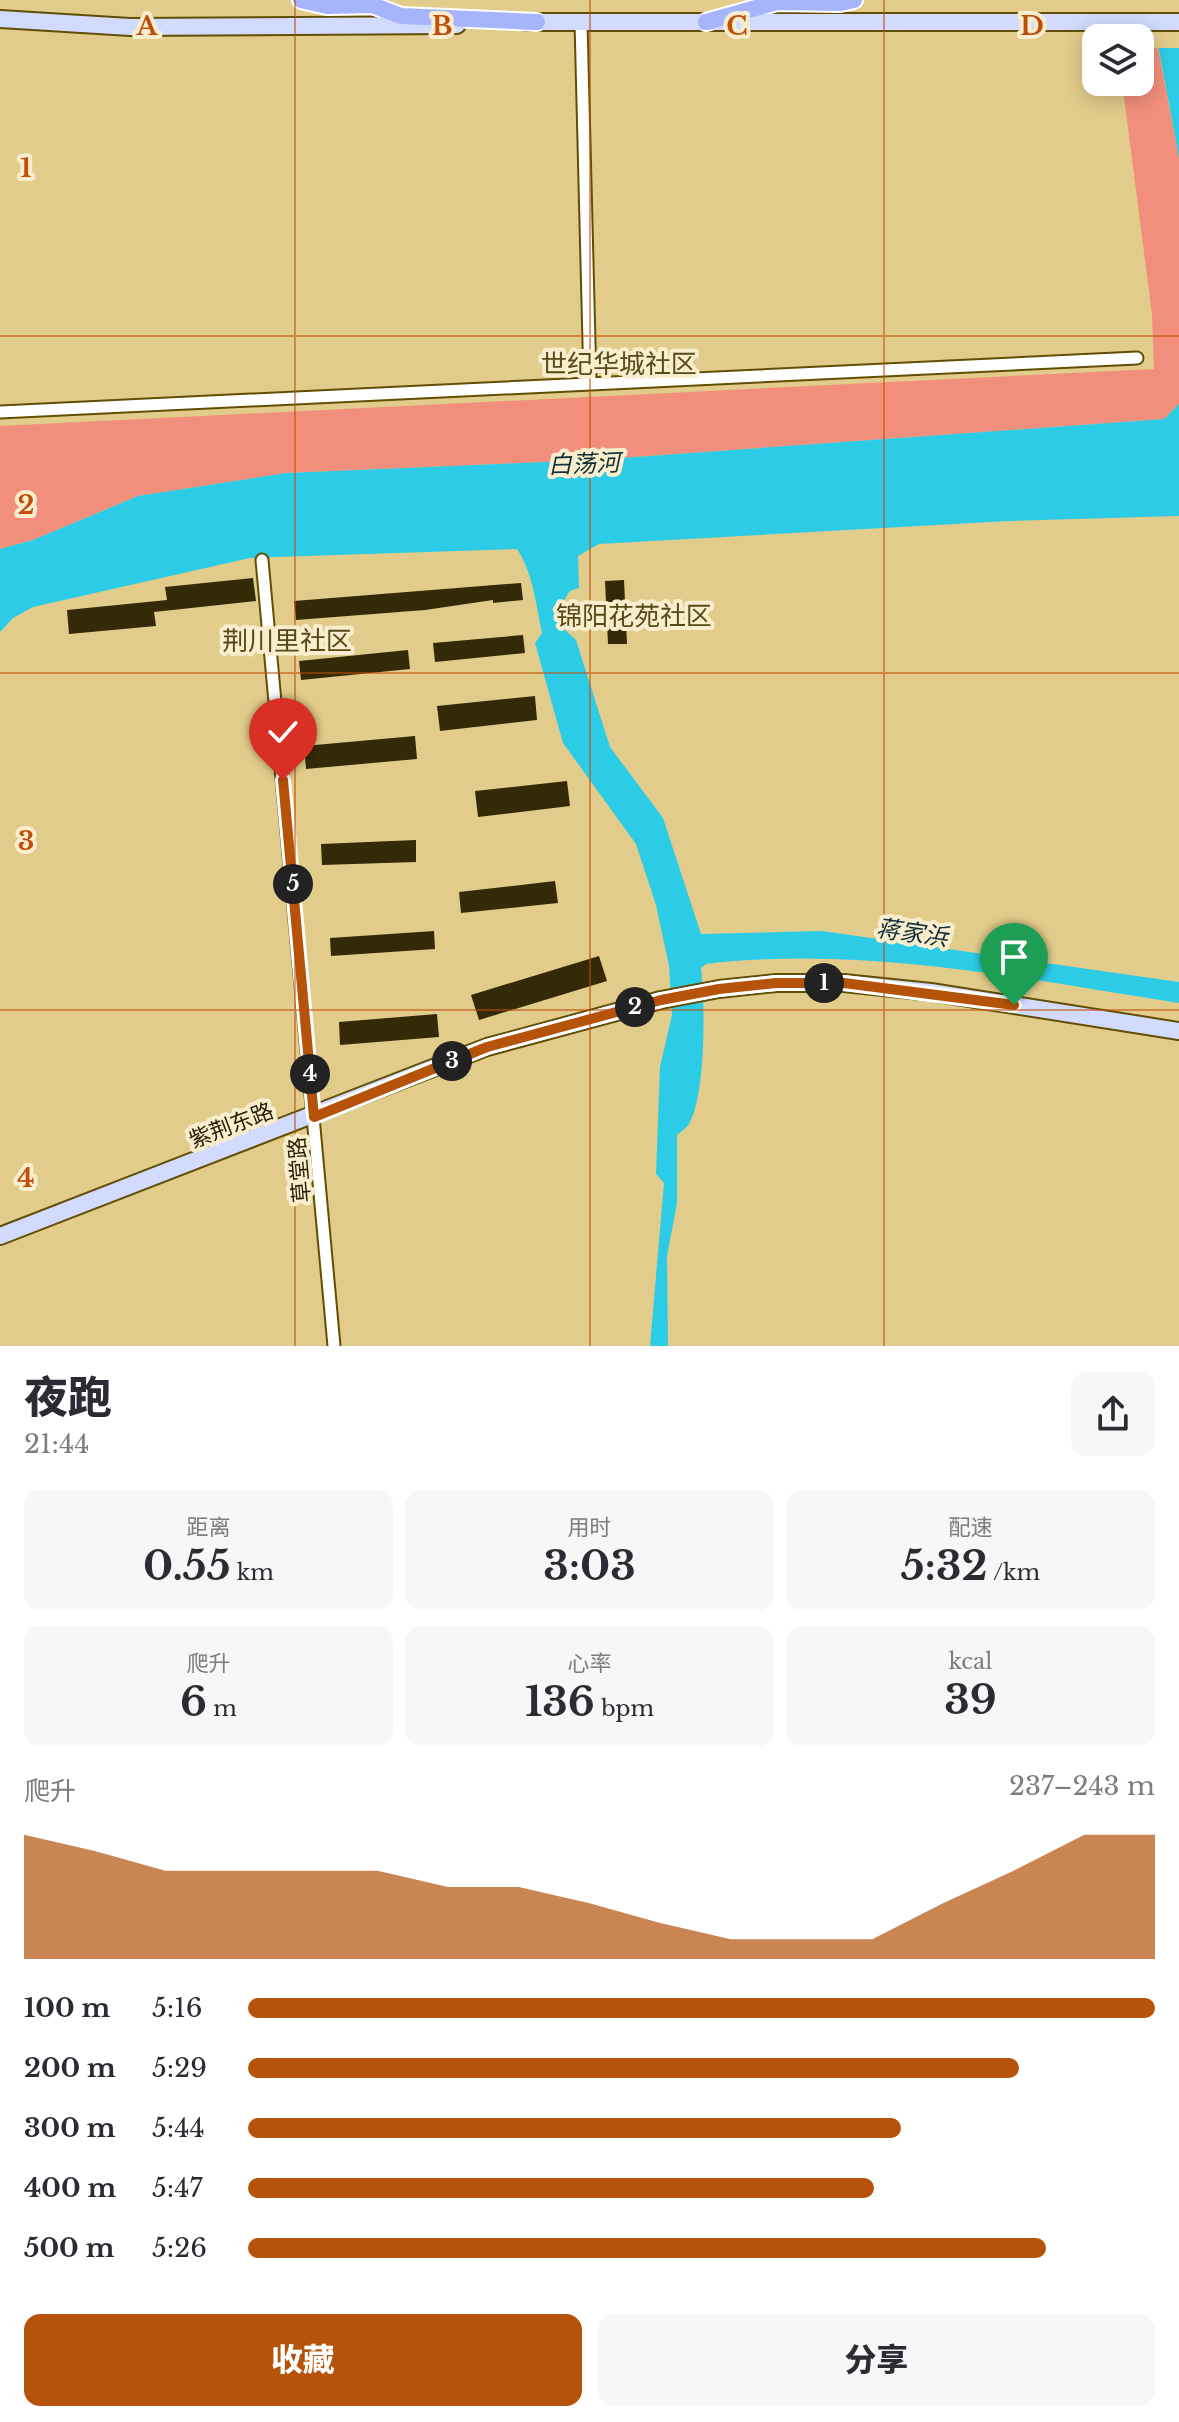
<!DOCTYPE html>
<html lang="zh">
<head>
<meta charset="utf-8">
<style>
  :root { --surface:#fff; --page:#f7f7f7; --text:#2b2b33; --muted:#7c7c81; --accent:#b45309 }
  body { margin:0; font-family:"Libre Baskerville","Noto Sans SC",serif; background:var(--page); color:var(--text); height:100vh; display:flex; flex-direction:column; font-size:30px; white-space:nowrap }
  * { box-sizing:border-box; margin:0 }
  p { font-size:26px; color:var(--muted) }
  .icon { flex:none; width:44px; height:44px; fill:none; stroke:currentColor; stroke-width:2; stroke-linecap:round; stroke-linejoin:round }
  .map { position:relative; height:1346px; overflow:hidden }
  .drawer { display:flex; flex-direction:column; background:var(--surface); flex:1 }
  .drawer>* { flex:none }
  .controls { position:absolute; left:1082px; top:24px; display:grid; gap:16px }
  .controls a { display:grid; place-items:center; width:72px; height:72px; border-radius:16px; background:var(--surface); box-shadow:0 4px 20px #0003; font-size:40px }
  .pin { position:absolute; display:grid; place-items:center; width:68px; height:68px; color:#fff; margin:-82px -34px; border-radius:50% 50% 50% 0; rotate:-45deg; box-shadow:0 0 8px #0007 }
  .pin .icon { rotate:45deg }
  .km { position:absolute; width:40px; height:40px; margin:-20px; border-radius:50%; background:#222; color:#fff; font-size:22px; line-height:40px; text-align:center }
  .round { display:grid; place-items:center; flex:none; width:84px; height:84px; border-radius:16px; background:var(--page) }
  .overview { display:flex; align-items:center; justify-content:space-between; height:136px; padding:0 24px }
  h1 { font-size:44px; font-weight:800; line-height:60px }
  .metrics { display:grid; grid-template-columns:repeat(3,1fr); gap:12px; height:136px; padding:8px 24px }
  .metrics div { display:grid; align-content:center; border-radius:16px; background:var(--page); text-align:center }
  .metrics b { font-size:40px; font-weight:800 }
  .metrics small { font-size:22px; font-weight:400 }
  .metrics p { font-size:22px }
  .chart { height:224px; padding:16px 24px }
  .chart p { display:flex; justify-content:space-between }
  .chart svg { width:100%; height:144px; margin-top:8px; fill:var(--accent); opacity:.7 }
  .cta { display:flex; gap:16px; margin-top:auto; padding:16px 24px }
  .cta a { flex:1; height:92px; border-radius:16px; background:var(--accent); color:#fff; font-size:32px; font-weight:800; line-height:92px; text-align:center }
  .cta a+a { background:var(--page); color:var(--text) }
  ul { padding:0 24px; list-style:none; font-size:26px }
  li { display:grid; grid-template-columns:128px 96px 1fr; align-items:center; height:60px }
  li i { height:20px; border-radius:10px; background:var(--accent) }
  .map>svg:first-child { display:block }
  .green { fill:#f28f7c }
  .water { fill:#2dcce6 }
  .pier { fill:#e2cc8b }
  .building { fill:#342a07 }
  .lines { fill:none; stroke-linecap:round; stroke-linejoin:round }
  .street-casing { stroke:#614e03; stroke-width:15 }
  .secondary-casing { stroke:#614e03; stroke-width:20 }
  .primary-casing { stroke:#fff; stroke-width:20 }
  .street { stroke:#fff; stroke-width:11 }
  .secondary { stroke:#d2dafd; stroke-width:16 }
  .primary { stroke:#a5b4fb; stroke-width:16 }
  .route-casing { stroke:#fff; stroke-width:16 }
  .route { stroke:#b45309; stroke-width:10 }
  .grid { fill:none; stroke:#c14d0a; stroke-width:2; stroke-opacity:0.55 }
  .labels { text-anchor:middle; stroke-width:8; stroke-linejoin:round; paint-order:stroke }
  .street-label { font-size:22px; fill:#271f04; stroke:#f8eece }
  .water-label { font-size:24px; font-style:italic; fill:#123137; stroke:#f8eece }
  .quarter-label { font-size:26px; fill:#584918; stroke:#f8eece }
  .grid-label { font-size:26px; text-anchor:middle; font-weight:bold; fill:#c14d0a; stroke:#f8eece; stroke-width:8; stroke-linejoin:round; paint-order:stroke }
</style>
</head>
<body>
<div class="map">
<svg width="1179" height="1346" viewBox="0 0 1179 1346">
  <rect width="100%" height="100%" fill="#e2cc8b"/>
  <path class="green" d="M 1140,46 L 1158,48 L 1179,158 L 1179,404 L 1164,419 L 593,460 L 286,473 L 138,496 L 33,540 L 0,549 L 0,426 L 1154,369 L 1152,314 L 1122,82 L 1140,82 Z"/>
  <path class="water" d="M 1179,0 L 1179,158 L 1151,7 Z
    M 1179,404 L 1179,516 L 1009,521 L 599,544 L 578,556 L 579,588 L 570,591 L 561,605 L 565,630 L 576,640 L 610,747 L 663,818 L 701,934 L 822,931 L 1179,982 L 1179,1003 C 1023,979 864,945 706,964 L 701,968 C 705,1003 706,1091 690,1122 C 688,1127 682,1131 677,1135 L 677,1203 L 667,1256 L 668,1346 L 650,1346 L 664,1183 L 656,1174 L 660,1067 L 672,1015 L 669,966 L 656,905 L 636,844 L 563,743 L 535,643 L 542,633 C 536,605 533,573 517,549 L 250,558 L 33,607 L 13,618 L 0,632 L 0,549 L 33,540 L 138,496 L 286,473 L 593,460 L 1164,419 Z"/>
  <path class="pier" d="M 1145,0 L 1179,0 L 1179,48 L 1158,48 Z"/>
  <path class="building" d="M 253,578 L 256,601 L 154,612 L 156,626 L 69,634 L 67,610 L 167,600 L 165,587 Z
    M 624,580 L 627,644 L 608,644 L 605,581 Z
    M 521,583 L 523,600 L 493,603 L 493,600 L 425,610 L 296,620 L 294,601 Z
    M 523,635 L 525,653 L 435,662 L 433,643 Z
    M 408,650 L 410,669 L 301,680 L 299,661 Z
    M 535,696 L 537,720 L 440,731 L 437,706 Z
    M 415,736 L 417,759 L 306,769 L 304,746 Z
    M 567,781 L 570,806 L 478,817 L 475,791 Z
    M 416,840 L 416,862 L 322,865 L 321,844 Z
    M 555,881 L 558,903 L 461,913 L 459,892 Z
    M 434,931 L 435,949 L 331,956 L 330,938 Z
    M 599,956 L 607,981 L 479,1020 L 471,995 Z
    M 437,1014 L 439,1037 L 340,1045 L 339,1022 Z"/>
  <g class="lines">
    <defs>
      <path id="street" d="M 581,22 L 590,383
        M 0,412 L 1137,358
        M 262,560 L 334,1346"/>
      <path id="secondary" d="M 0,19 L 130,27 L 457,25
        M 525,22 L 1179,22
        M 0,1236 L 487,1047 L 661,1000 L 719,989 L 776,983 L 844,983 L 931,992 L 1179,1031"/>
      <path id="primary" d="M 301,0 L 327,6 L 372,5 L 401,16 L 537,22
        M 706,22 L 777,2 L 840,3 L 854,0"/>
    </defs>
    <use href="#street" class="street-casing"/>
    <use href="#secondary" class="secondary-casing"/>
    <use href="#primary" class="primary-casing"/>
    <use href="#street" class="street"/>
    <use href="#secondary" class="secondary"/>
    <use href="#primary" class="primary"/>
  </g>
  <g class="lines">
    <defs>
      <path id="route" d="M 283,780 L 314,1117 L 487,1047 L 661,1000 L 719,989 L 776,983 L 844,983 L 1014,1005"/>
    </defs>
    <use href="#route" class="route-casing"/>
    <use href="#route" class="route"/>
  </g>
  <path class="grid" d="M 295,0 L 295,1346M 590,0 L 590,1346M 884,0 L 884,1346M 0,336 L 1179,336M 0,673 L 1179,673M 0,1010 L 1179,1010"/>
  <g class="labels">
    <g class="street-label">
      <text transform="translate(231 1125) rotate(-21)" y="8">紫荆东路</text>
      <text transform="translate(299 1170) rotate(-95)" y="8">草堂路</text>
    </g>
    <g class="water-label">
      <text transform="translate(584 464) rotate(-2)" y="8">白荡河</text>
      <text transform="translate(912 933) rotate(8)" y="8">蒋家浜</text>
    </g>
    <g class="quarter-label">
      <text x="619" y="373">世纪华城社区</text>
      <text x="634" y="625">锦阳花苑社区</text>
      <text x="287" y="650">荆川里社区</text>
    </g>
  </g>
  <g class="grid-label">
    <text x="147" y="35">A</text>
    <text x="442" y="35">B</text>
    <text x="737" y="35">C</text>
    <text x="1032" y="35">D</text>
    <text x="26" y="177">1</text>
    <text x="26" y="514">2</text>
    <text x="26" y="850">3</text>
    <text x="26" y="1187">4</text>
  </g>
</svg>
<div class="controls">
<a><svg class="icon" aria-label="layers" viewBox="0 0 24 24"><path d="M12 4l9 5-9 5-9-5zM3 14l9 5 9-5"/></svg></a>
</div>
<div class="pin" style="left:1014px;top:1005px;background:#1e9e55"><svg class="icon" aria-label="arrive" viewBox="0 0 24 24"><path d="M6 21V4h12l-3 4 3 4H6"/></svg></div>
<div class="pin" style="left:283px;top:780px;background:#d93025"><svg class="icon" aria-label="check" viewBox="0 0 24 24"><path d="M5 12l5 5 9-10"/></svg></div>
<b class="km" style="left:824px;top:983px">1</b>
<b class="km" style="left:635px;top:1007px">2</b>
<b class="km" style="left:452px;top:1061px">3</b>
<b class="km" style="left:310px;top:1074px">4</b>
<b class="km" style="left:293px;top:884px">5</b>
</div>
<section class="drawer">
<div class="overview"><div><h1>夜跑</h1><p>21:44</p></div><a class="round"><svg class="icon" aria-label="share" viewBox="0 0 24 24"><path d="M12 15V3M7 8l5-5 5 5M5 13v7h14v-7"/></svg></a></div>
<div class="metrics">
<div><p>距离</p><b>0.55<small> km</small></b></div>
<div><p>用时</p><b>3:03</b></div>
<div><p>配速</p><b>5:32<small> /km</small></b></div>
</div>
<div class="metrics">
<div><p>爬升</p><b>6<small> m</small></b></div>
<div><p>心率</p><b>136<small> bpm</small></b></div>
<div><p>kcal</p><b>39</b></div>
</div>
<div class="chart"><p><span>爬升</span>237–243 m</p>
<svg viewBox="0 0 160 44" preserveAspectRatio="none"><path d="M0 44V6L10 11L20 17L30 17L40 17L50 17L60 22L70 22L80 27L90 33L100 38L110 38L120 38L130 27L140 17L150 6L160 6V44z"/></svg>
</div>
<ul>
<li><b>100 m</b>5:16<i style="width:100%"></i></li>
<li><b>200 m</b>5:29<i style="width:85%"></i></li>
<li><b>300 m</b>5:44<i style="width:72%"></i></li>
<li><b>400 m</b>5:47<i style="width:69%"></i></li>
<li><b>500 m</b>5:26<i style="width:88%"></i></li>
</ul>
<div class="cta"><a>收藏</a><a>分享</a></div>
</section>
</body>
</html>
